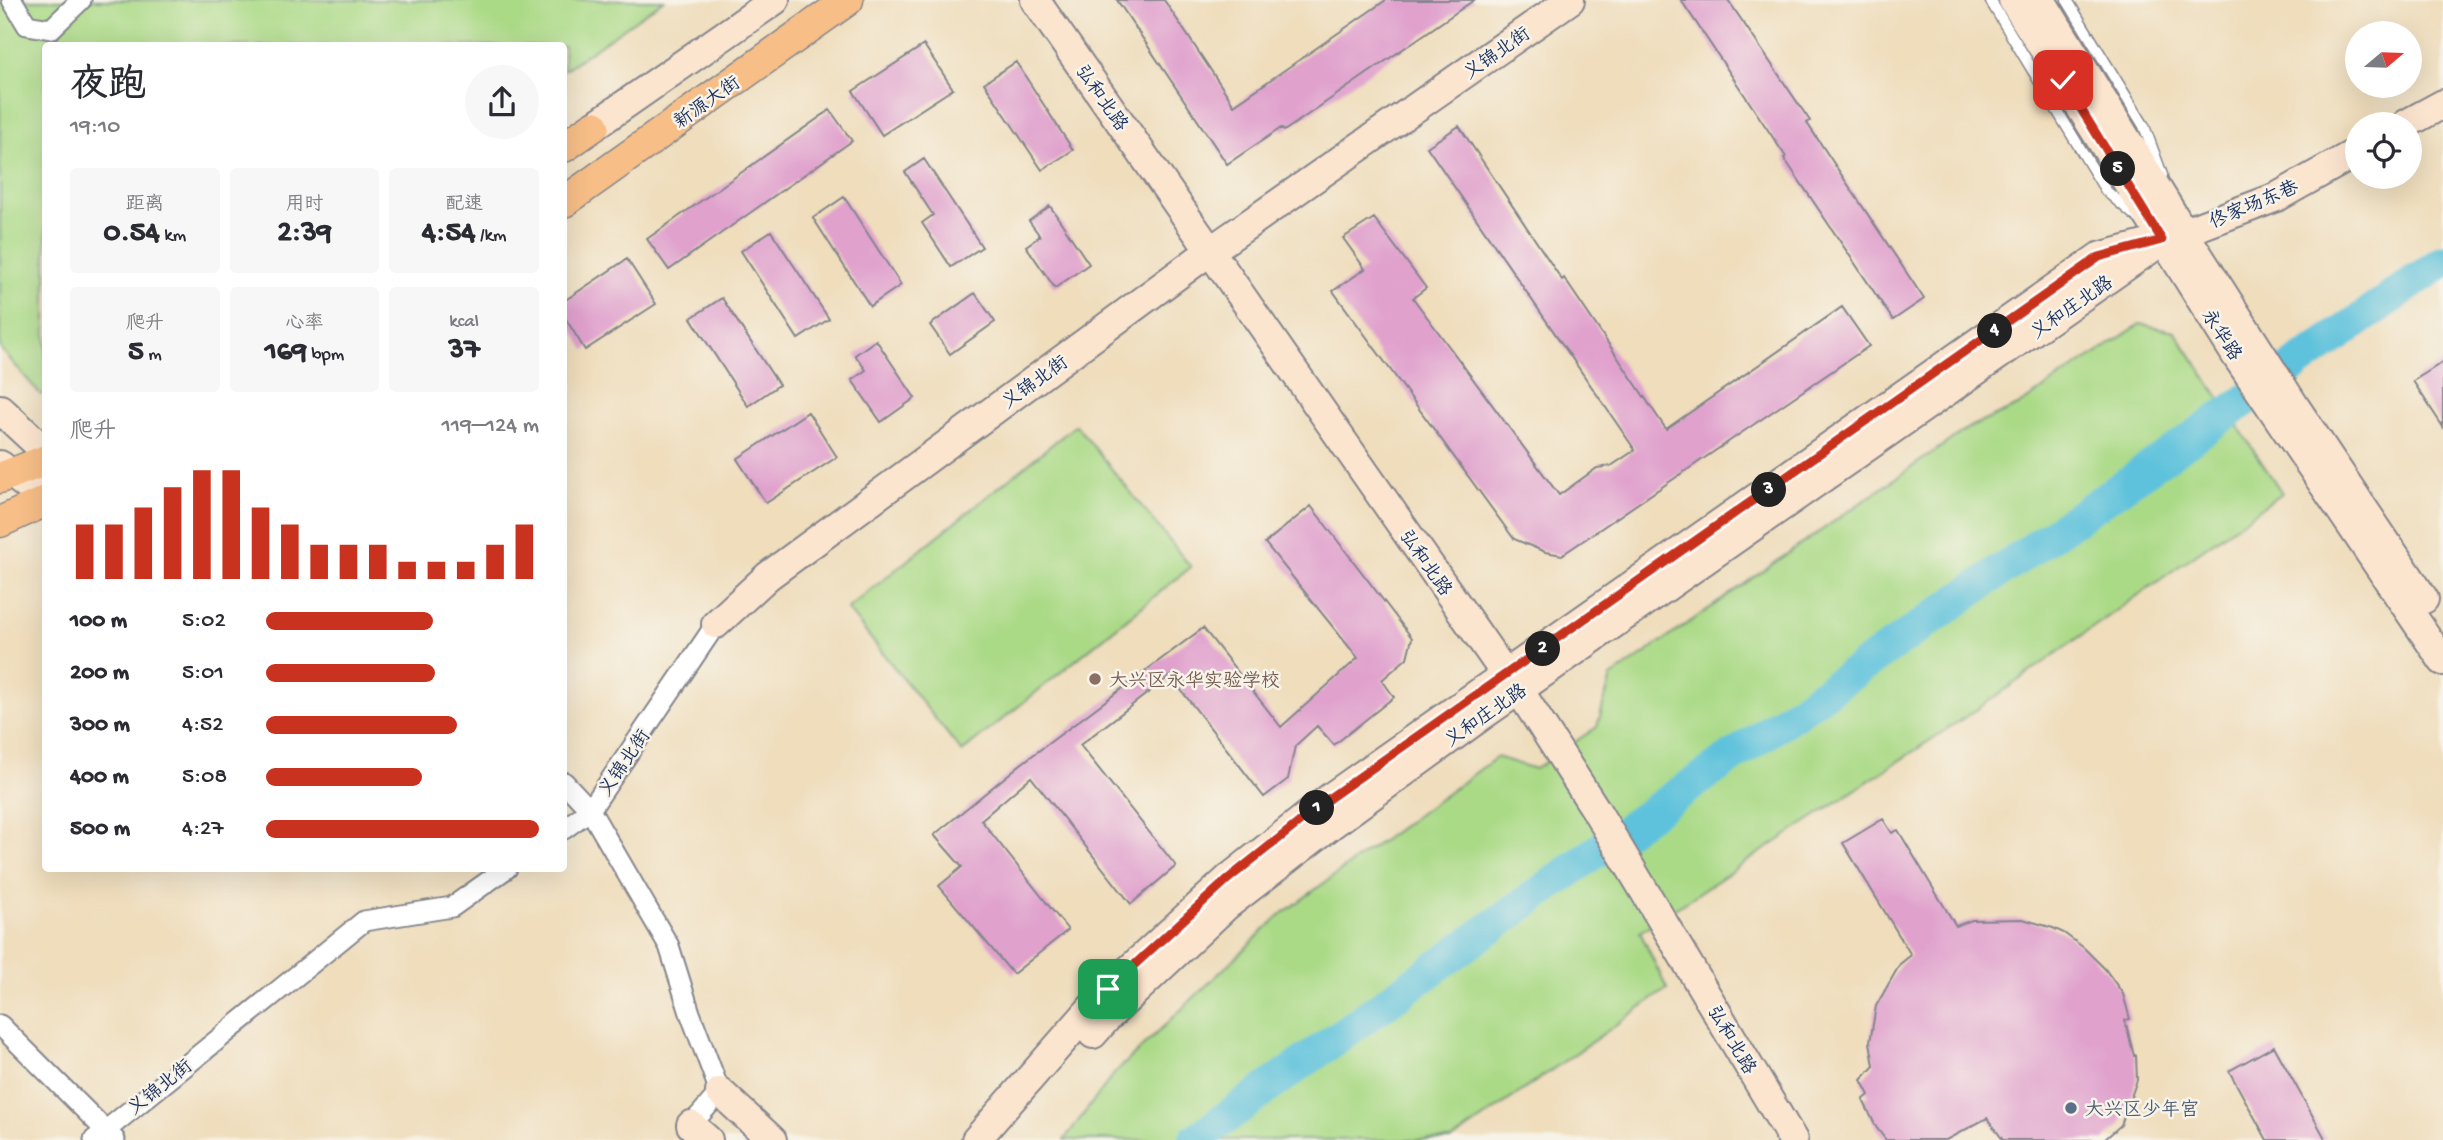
<!DOCTYPE html>
<html lang="zh">
<head>
<meta charset="utf-8">
<style>
  :root { --surface:#fff; --page:#f7f7f7; --text:#2b2b33; --muted:#7c7c81; --accent:#c8321e }
  body { margin:0; font-family:"Gochi Hand","LXGW WenKai TC",sans-serif; background:var(--page); color:var(--text); height:100vh; display:flex; flex-direction:column; font-size:26px; white-space:nowrap }
  * { box-sizing:border-box; margin:0 }
  p { font-size:23px; color:var(--muted) }
  .icon { flex:none; width:38px; height:38px; fill:none; stroke:currentColor; stroke-width:2; stroke-linecap:round; stroke-linejoin:round }
  .map { position:relative; flex:1; overflow:hidden }
  .drawer { position:absolute; left:42px; top:42px; width:525px; height:830px; display:flex; flex-direction:column; background:var(--surface); border-radius:7px; box-shadow:0 7px 28px #0002 }
  .drawer>* { flex:none }
  .needle { width:46px; rotate:71deg }
  .tools { position:absolute; left:2345px; top:21px; display:grid; gap:14px }
  .tools a { display:grid; place-items:center; width:77px; height:77px; border-radius:50%; background:var(--surface); box-shadow:0 7px 28px #0002; font-size:35px }
  .pin { position:absolute; display:grid; place-items:center; width:60px; height:60px; color:#fff; margin:-30px; border-radius:14px; box-shadow:0 4px 10px #0006 }
  .km { position:absolute; width:35px; height:35px; margin:-18px; border-radius:50%; background:#222; color:#fff; font-size:19px; line-height:35px; text-align:center }
  .round { display:grid; place-items:center; flex:none; width:74px; height:74px; border-radius:37px; background:var(--page) }
  .headline { display:flex; align-items:center; justify-content:space-between; height:119px; padding:0 28px }
  h1 { font-size:38px; font-weight:700; line-height:52px }
  .figures { display:grid; grid-template-columns:repeat(3,1fr); gap:10px; height:119px; padding:7px 28px }
  .figures div { display:grid; align-content:center; border-radius:7px; background:var(--page); text-align:center }
  .figures b { font-size:30px; font-weight:700 }
  .figures small { font-size:19px; font-weight:400 }
  .figures p { font-size:19px }
  .chart { height:196px; padding:14px 28px }
  .chart p { display:flex; justify-content:space-between }
  .chart svg { width:100%; height:126px; margin-top:7px; stroke:var(--accent); stroke-width:6 }
  ul { padding:0 28px; list-style:none; font-size:23px }
  li { display:grid; grid-template-columns:112px 84px 1fr; align-items:center; height:52px }
  li i { height:18px; border-radius:9px; background:var(--accent) }
  .map>svg:first-child { display:block }
  .green { fill:#abda87; stroke:#638472; stroke-width:2 }
  .lines { fill:none; stroke-linecap:round; stroke-linejoin:round }
  .river { stroke:#5ec2dc; stroke-width:33 }
  .building { fill:#e0a1cd }
  .lane-casing { stroke:#85868d; stroke-width:13 }
  .street-casing { stroke:#85868d; stroke-width:23 }
  .secondary-casing { stroke:#85868d; stroke-width:32 }
  .primary-casing { stroke:#85868d; stroke-width:33 }
  .lane { stroke:#fff; stroke-width:10 }
  .street { stroke:#fff; stroke-width:19 }
  .secondary { stroke:#fce5cf; stroke-width:28 }
  .primary { stroke:#f7be87; stroke-width:30 }
  .route-casing { stroke:#fff; stroke-width:14 }
  .route { stroke:#c8321e; stroke-width:9 }
  .education-dot { fill:#8d6e63; stroke:#f7f3e8; stroke-width:2.5 }
  .service-dot { fill:#5c6f8a; stroke:#f7f3e8; stroke-width:2.5 }
  .labels { text-anchor:middle; stroke-width:5; stroke-linejoin:round; paint-order:stroke }
  .street-label { font-size:19px; fill:#1b2f5e; stroke:#f7f3e8 }
  .education-label { font-size:19px; fill:#785e54; stroke:#f7f3e8; text-anchor:start }
  .service-label { font-size:19px; fill:#4e5e75; stroke:#f7f3e8; text-anchor:start }
</style>
</head>
<body>
<div class="map">
<svg width="2443" height="1140" viewBox="0 0 2443 1140">
  <rect width="100%" height="100%" fill="#f7f3e8"/>
  <filter id="ink" filterUnits="userSpaceOnUse"><feTurbulence type="fractalNoise" baseFrequency=".0143" numOctaves="2"/><feDisplacementMap in="SourceGraphic" scale="14" xChannelSelector="R" yChannelSelector="G"/><feConvolveMatrix kernelMatrix="1 2 1 2 8 2 1 2 1" color-interpolation-filters="sRGB"/></filter>
  <filter id="wash" filterUnits="userSpaceOnUse"><feTurbulence type="fractalNoise" baseFrequency=".00686" numOctaves="4" result="noise"/><feDisplacementMap in="SourceGraphic" scale="28" xChannelSelector="R" yChannelSelector="G"/><feGaussianBlur stdDeviation="1.57" result="paint"/><feColorMatrix in="noise" values="0 0 0 0 0 0 0 0 0 0 0 0 0 0 0 0 0 1.4 0 .05"/><feComposite in="paint" operator="in"/></filter>
  <g filter="url(#wash)">
    <rect width="100%" height="100%" fill="#efddbc"/>
    <path class="green" d="M 0,0 L 664,0 L 564,70 L 564,46 L 46,46 L 46,393 L 41,395 L 0,348 Z
      M 2140,324 L 2175,331 L 2282,493 L 1985,704 L 1640,932 L 1667,989 L 1452,1140 L 1064,1140 L 1114,1074 L 1279,916 L 1497,757 L 1535,769 L 1597,727 L 1611,677 L 1968,428 L 2018,406 Z
      M 1076,425 L 1191,567 L 962,752 L 847,609 Z"/>
    <g class="lines">
      <path class="river" d="M 1195,1140 L 1635,824 L 2205,429 L 2443,261"/>
    </g>
    <g id="blocks">
      <path class="building" d="M 1117,0 L 1164,0 L 1234,105 L 1386,0 L 1474,0 L 1284,131 L 1281,128 L 1227,164 Z
        M 1681,0 L 1728,0 L 1810,121 L 1807,123 L 1924,299 L 1893,320 L 1784,158 L 1786,157 Z
        M 924,45 L 953,89 L 882,135 L 853,91 Z
        M 1016,62 L 1073,150 L 1042,170 L 984,83 Z
        M 830,110 L 852,141 L 669,270 L 647,239 Z
        M 1459,126 L 1562,280 L 1564,278 L 1666,429 L 1842,307 L 1869,346 L 1562,555 L 1545,552 L 1514,539 L 1333,291 L 1365,269 L 1343,238 L 1374,218 L 1426,288 L 1413,298 L 1559,495 L 1597,468 L 1611,466 L 1635,450 L 1427,147 Z
        M 924,159 L 982,247 L 951,267 L 922,223 L 933,215 L 905,172 Z
        M 844,197 L 901,285 L 870,306 L 813,218 Z
        M 1050,206 L 1089,264 L 1055,288 L 1026,246 L 1040,236 L 1029,221 Z
        M 771,231 L 829,319 L 798,339 L 741,251 Z
        M 627,259 L 656,304 L 585,350 L 564,316 L 564,301 Z
        M 975,293 L 995,322 L 950,354 L 930,325 Z
        M 722,298 L 779,385 L 748,406 L 691,318 Z
        M 876,340 L 915,398 L 881,422 L 852,380 L 866,370 L 855,355 Z
        M 2443,362 L 2443,427 L 2413,381 Z
        M 808,412 L 837,457 L 766,503 L 737,459 Z
        M 1311,506 L 1412,638 L 1407,658 L 1382,680 L 1394,697 L 1334,745 L 1317,726 L 1295,746 L 1288,779 L 1264,797 L 1170,676 L 1080,745 L 1176,866 L 1131,904 L 1031,777 L 981,820 L 1068,930 L 1013,974 L 939,886 L 962,867 L 934,835 L 1021,764 L 1203,628 L 1281,727 L 1358,658 L 1265,543 Z
        M 1883,819 L 1892,833 L 1898,830 L 1956,926 L 1972,920 L 2023,919 L 2053,928 L 2064,933 L 2084,948 L 2105,969 L 2123,994 L 2130,1019 L 2125,1020 L 2134,1056 L 2136,1055 L 2137,1080 L 2121,1125 L 2104,1140 L 2003,1140 L 1987,1118 L 1946,1140 L 1886,1140 L 1876,1127 L 1863,1100 L 1869,1095 L 1861,1080 L 1874,1066 L 1870,1042 L 1876,1006 L 1900,964 L 1911,955 L 1843,843 Z
        M 2274,1046 L 2326,1140 L 2267,1140 L 2229,1071 Z"/>
    </g>
  </g>
  <g filter="url(#ink)">
    <use href="#blocks" fill-opacity="0" stroke="#85868d" stroke-width="2"/>
    <g class="lines">
      <defs>
        <path id="lane" d="M 1990,0 L 2106,191 L 2138,218
          M 2067,0 L 2144,126 L 2162,175"/>
        <path id="street" d="M 12,0 L 27,25 L 51,29 L 81,0
          M 564,782 L 590,810 L 669,946 L 690,1013 L 720,1092 L 691,1125
          M 564,829 L 590,810 L 716,624
          M 0,1025 L 115,1140
          M 94,1140 L 364,921 L 452,907 L 507,868"/>
        <path id="secondary" d="M 1035,0 L 1506,675 L 1519,690 L 1596,810 L 1793,1140
          M 2013,0 L 2237,357 L 2443,661
          M 2041,0 L 2183,231 L 2296,408 L 2424,599
          M 2406,124 L 2443,104
          M 594,126 L 775,0
          M 0,409 L 46,452
          M 0,465 L 46,500
          M 716,624 L 768,576 L 1210,251 L 1570,0
          M 1093,1034 L 1107,1018 L 1226,906 L 1331,825 L 1480,717 L 2149,250
          M 720,1092 L 772,1140
          M 691,1125 L 708,1140
          M 976,1140 L 1108,989 L 1228,879 L 1331,797 L 2099,257 L 2163,240 L 2277,197 L 2357,152"/>
        <path id="primary" d="M 564,147 L 594,126
          M 564,202 L 848,0
          M 0,478 L 46,460
          M 0,522 L 46,501"/>
      </defs>
      <use href="#lane" class="lane-casing"/>
      <use href="#street" class="street-casing"/>
      <use href="#secondary" class="secondary-casing"/>
      <use href="#primary" class="primary-casing"/>
      <use href="#lane" class="lane"/>
      <use href="#street" class="street"/>
      <use href="#secondary" class="secondary"/>
      <use href="#primary" class="primary"/>
    </g>
  </g>
  <g class="lines" filter="url(#ink)">
    <defs>
      <path id="route" d="M 1108,989 L 1228,879 L 1331,797 L 2099,257 L 2162,240 L 2063,80"/>
    </defs>
    <use href="#route" class="route-casing"/>
    <use href="#route" class="route"/>
  </g>
  <circle class="education-dot" cx="1095" cy="679" r="7"/>
  <circle class="service-dot" cx="2071" cy="1108" r="7"/>
  <g class="labels">
    <g class="street-label">
      <text transform="translate(1496 52) rotate(-35)" y="7">义锦北街</text>
      <text transform="translate(1103 97) rotate(55)" y="7">弘和北路</text>
      <text transform="translate(706 101) rotate(-35)" y="7">新源大街</text>
      <text transform="translate(2253 203) rotate(-23)" y="7">佟家场东巷</text>
      <text transform="translate(2071 306) rotate(-35)" y="7">义和庄北路</text>
      <text transform="translate(2223 334) rotate(57)" y="7">永华路</text>
      <text transform="translate(1034 381) rotate(-36)" y="7">义锦北街</text>
      <text transform="translate(1427 562) rotate(55)" y="7">弘和北路</text>
      <text transform="translate(1485 714) rotate(-35)" y="7">义和庄北路</text>
      <text transform="translate(623 762) rotate(-56)" y="7">义锦北街</text>
      <text transform="translate(1733 1039) rotate(59)" y="7">弘和北路</text>
      <text transform="translate(159 1086) rotate(-39)" y="7">义锦北街</text>
    </g>
    <g class="education-label">
      <text x="1109" y="686">大兴区永华实验学校</text>
    </g>
    <g class="service-label">
      <text x="2085" y="1115">大兴区少年宫</text>
    </g>
  </g>
</svg>
<div class="tools">
<a><svg class="needle" viewBox="-14 -14 28 28"><path d="M0-13l5 13h-10z" fill="#e53935"/><path d="M0 13l5-13h-10z" fill="#7c7c81"/></svg></a>
<a><svg class="icon" aria-label="locate" viewBox="0 0 24 24"><circle cx="12" cy="12" r="6"/><path d="M12 2v4M12 18v4M2 12h4M18 12h4"/></svg></a>
</div>
<div class="pin" style="left:1108px;top:989px;background:#1e9e55"><svg class="icon" aria-label="arrive" viewBox="0 0 24 24"><path d="M6 21V4h12l-3 4 3 4H6"/></svg></div>
<div class="pin" style="left:2063px;top:80px;background:#d93025"><svg class="icon" aria-label="check" viewBox="0 0 24 24"><path d="M5 12l5 5 9-10"/></svg></div>
<b class="km" style="left:1317px;top:808px">1</b>
<b class="km" style="left:1543px;top:649px">2</b>
<b class="km" style="left:1769px;top:490px">3</b>
<b class="km" style="left:1995px;top:331px">4</b>
<b class="km" style="left:2118px;top:169px">5</b>
<section class="drawer">
<div class="headline"><div><h1>夜跑</h1><p>19:10</p></div><a class="round"><svg class="icon" aria-label="share" viewBox="0 0 24 24"><path d="M12 15V3M7 8l5-5 5 5M5 13v7h14v-7"/></svg></a></div>
<div class="figures">
<div><p>距离</p><b>0.54<small> km</small></b></div>
<div><p>用时</p><b>2:39</b></div>
<div><p>配速</p><b>4:54<small> /km</small></b></div>
</div>
<div class="figures">
<div><p>爬升</p><b>5<small> m</small></b></div>
<div><p>心率</p><b>169<small> bpm</small></b></div>
<div><p>kcal</p><b>37</b></div>
</div>
<div class="chart"><p><span>爬升</span>119–124 m</p>
<svg viewBox="0 0 160 44" preserveAspectRatio="none"><path d="M5 44V25M15 44V25M25 44V19M35 44V12M45 44V6M55 44V6M65 44V19M75 44V25M85 44V32M95 44V32M105 44V32M115 44V38M125 44V38M135 44V38M145 44V32M155 44V25"/></svg>
</div>
<ul>
<li><b>100 m</b>5:02<i style="width:61%"></i></li>
<li><b>200 m</b>5:01<i style="width:62%"></i></li>
<li><b>300 m</b>4:52<i style="width:70%"></i></li>
<li><b>400 m</b>5:08<i style="width:57%"></i></li>
<li><b>500 m</b>4:27<i style="width:100%"></i></li>
</ul>
</section>
</div>
</body>
</html>
